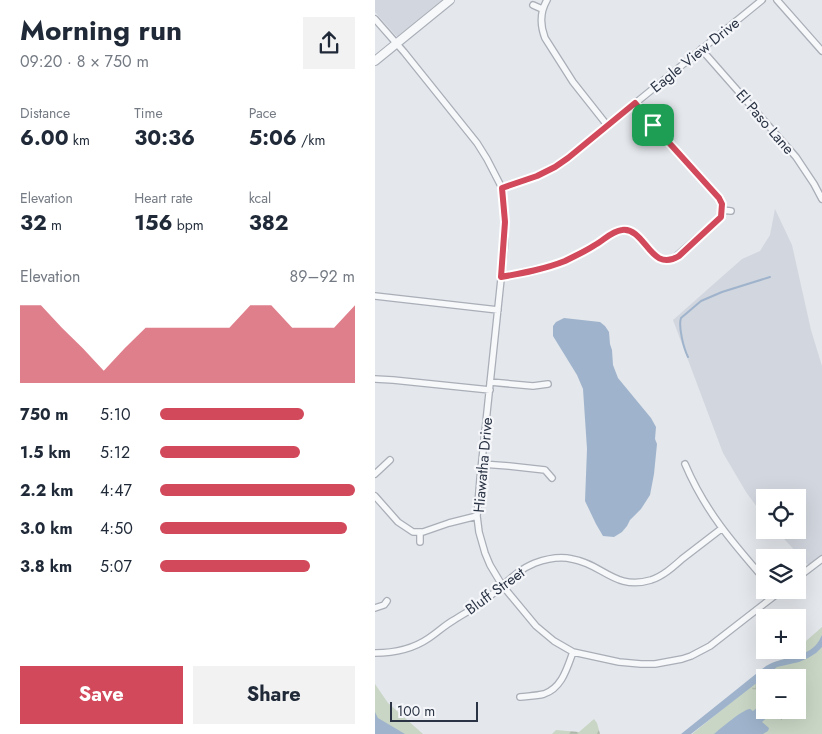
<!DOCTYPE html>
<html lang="en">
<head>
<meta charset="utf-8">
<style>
  :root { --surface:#fff; --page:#f2f2f3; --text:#1f2937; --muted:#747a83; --accent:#d1495b }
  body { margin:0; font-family:Jost,sans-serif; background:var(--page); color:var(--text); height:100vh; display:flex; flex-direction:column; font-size:19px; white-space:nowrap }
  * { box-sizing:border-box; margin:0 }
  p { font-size:16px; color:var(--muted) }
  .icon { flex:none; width:28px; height:28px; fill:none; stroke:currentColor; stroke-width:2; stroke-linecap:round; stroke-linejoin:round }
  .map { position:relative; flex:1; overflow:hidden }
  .side { display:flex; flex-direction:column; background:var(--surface); width:375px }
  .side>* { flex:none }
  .controls { position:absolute; left:381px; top:489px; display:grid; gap:10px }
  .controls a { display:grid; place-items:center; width:50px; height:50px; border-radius:0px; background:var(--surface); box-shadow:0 5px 20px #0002; font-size:25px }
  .scale { position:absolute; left:15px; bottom:12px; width:88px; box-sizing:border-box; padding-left:5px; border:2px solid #2b3445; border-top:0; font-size:14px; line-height:18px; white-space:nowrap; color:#2b3445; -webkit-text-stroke:4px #f4f6f9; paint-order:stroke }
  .pin { position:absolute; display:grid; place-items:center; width:42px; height:42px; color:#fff; margin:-21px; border-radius:10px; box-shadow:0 2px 8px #0006 }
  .round { display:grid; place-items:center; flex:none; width:52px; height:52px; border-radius:0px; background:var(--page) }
  .overview { display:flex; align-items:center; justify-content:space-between; height:85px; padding:0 20px }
  h1 { font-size:28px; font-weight:700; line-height:38px }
  .figures { display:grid; grid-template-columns:repeat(3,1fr); gap:8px; height:85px; padding:5px 20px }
  .figures div { display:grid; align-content:center }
  .figures b { font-size:21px; font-weight:700 }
  .figures small { font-size:14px; font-weight:400 }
  .figures p { font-size:14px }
  .chart { height:140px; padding:10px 20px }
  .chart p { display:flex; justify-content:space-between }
  .chart svg { width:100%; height:90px; margin-top:5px; fill:var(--accent); opacity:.7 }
  .primary-button { display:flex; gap:10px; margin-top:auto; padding:10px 20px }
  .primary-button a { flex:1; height:58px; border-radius:0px; background:var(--accent); color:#fff; font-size:20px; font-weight:700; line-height:58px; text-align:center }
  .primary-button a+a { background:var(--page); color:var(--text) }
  ul { padding:0 20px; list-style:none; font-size:16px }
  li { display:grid; grid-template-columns:80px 60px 1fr; align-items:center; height:38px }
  li i { height:12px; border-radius:6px; background:var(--accent) }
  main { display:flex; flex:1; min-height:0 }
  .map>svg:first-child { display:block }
  .built { fill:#d2d6de }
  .green { fill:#c9d6c5; fill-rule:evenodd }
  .forest { fill:url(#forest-firs) }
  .wetland { fill:url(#wetland-marsh) }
  .water { fill:#9fb4cc }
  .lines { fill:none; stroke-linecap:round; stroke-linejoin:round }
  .stream { stroke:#9fb4cc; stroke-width:2 }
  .minor-casing { stroke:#a9aeb7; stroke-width:8 }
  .tertiary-casing { stroke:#a9aeb7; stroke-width:10 }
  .minor { stroke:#f7f8fa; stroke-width:5.5 }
  .tertiary { stroke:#f7f8fa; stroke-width:8 }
  .route-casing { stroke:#fff; stroke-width:10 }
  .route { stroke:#d1495b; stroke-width:6 }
  .labels { text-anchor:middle; stroke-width:4.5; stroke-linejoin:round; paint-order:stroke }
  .street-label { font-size:15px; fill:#2b3445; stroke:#f4f6f9 }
</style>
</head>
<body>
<main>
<section class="side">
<div class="overview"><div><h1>Morning run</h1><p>09:20 · 8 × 750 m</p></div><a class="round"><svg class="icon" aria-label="share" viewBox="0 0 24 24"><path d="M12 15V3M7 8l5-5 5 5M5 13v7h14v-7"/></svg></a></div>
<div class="figures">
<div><p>Distance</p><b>6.00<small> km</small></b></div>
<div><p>Time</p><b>30:36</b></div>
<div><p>Pace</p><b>5:06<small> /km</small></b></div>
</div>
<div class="figures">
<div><p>Elevation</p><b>32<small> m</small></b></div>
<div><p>Heart rate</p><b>156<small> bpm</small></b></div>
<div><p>kcal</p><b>382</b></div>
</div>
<div class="chart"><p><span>Elevation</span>89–92 m</p>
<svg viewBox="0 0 160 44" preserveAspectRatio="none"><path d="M0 44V6L10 6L20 17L30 27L40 38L50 27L60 17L70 17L80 17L90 17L100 17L110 6L120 6L130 17L140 17L150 17L160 6V44z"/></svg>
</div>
<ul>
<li><b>750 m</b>5:10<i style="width:74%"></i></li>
<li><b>1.5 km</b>5:12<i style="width:72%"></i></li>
<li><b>2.2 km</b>4:47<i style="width:100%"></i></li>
<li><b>3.0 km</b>4:50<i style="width:96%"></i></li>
<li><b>3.8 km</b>5:07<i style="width:77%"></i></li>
</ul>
<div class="primary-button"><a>Save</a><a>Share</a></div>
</section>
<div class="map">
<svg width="447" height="734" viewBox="0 0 447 734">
  <defs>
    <pattern id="forest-firs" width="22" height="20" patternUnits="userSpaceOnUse" patternTransform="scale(1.25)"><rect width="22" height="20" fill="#c9d6c5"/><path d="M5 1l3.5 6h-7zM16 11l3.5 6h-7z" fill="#adb8ab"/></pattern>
    <pattern id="wetland-marsh" width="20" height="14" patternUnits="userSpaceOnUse" patternTransform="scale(1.25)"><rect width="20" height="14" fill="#c9d6c5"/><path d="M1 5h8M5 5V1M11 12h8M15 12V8" fill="none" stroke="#adb8ab"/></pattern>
  </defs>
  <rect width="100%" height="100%" fill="#e4e7ec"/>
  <path class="built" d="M 0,0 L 68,0 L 23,38 L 0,12 Z
    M 400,209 L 417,245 L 436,330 L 447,366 L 447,556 L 434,566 L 401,530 L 422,530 L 422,498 L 390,498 L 390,518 L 371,492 L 348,453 L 298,320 L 367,259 L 385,251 L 395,235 Z"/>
  <path class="green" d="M 447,627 L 447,734 L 317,734 L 420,650 L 422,650 L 423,648 ZM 390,678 L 422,678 L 422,710 L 390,710 Z
    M 0,684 L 13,703 L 48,734 L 0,734 Z"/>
  <path class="forest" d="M 219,719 L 222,723 L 225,734 L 177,734 L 181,730 L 204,732 Z"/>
  <path class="wetland" d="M 399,669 L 406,677 L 390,678 L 390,705 L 376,687 Z
    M 423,707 L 426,712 C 416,730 405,721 395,710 L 422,710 Z"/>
  <path class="water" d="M 189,318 L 225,322 L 230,326 L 234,332 L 235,344 L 237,350 L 238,365 L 243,378 L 276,418 L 281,427 L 280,439 L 282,444 L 279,474 L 275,495 L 266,509 L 255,520 L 252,526 L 247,532 L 239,537 L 228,536 L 221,524 L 210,501 L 212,449 L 208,389 L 202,375 L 178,336 L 178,326 L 181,322 Z
    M 447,635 L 447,647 L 441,653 L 433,658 L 424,662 L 402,667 L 316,734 L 306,734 L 391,666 C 406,657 428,658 440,646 C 443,643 445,639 447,635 Z
    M 388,703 L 390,705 L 390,710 L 395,710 L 397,713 L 387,722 L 394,728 L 393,731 L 388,734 L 339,734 C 345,729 368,709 375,709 C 376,709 377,711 378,711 Z
    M 0,712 L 3,718 L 30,734 L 0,734 Z"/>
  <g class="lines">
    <path class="stream" d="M 313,357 C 309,349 303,327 306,318 L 326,301 L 347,292 L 395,277"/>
    <defs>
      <path id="minor" d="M 172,0 C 165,12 165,25 170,38 L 198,82 L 232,125
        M 402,0 L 447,51
        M 158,5 L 167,9
        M 0,19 L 29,52 L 102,143 L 112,159 L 127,188 L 130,222 L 130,241 L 105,479 L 102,516 L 104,532 L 110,553 L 115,565 L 127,585 L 161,626 L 179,641 L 198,652 L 244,662 L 266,664 L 280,664 L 307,659 L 316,656 L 335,646 L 407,590
        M 326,49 L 421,157 L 439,184 L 447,199
        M 127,188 C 153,180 170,173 193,158 L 387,0
        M 347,210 L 356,211
        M 126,277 C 148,273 170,269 190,261 C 201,256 211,250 221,244 C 229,240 238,230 248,230 C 270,228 273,266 298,259 L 346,217 L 347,204 L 344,198 L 278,125 L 261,103
        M 0,296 L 123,310
        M 0,379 L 18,380 L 115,390
        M 115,382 L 158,386 L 173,384
        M 107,464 L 134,466 L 170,470 L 177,478
        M 310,464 C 330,511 357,542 390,580
        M 0,474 L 15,460
        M 0,496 L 23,522 L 38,532 L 48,532 L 74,523 L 102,516
        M 45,542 L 45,532
        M 422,578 L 447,559
        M 0,608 L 9,605 L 12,601
        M 0,653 C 19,653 38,649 54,638 C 63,632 70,625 79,620 C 91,612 104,606 114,597 C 129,585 142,570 160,563 C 171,559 185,556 197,559 C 228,564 240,591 276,580 C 288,576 298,567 307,559 C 320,549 333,539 346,529
        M 145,697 C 152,696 161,696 169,694 C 187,688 192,668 198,652"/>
      <path id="tertiary" d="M 0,61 L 75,0"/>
    </defs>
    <use href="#minor" class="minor-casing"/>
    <use href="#tertiary" class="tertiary-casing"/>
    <use href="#minor" class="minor"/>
    <use href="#tertiary" class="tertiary"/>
  </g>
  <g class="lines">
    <defs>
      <path id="route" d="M 260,103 L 278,125 L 344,198 L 347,204 L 346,217 L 304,256 C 275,274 271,227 247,230 C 237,231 229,240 220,245 C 211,251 200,256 190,261 C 170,269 148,273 126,277 L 130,222 L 127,188 L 162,176 L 180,167 L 193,158 Z"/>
    </defs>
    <use href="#route" class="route-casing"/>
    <use href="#route" class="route"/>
  </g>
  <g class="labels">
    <g class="street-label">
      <text transform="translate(320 55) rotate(-39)" y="5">Eagle View Drive</text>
      <text transform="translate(390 122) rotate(49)" y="5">El Paso Lane</text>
      <text transform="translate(108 465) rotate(-85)" y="5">Hiawatha Drive</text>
      <text transform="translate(120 591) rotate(-36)" y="5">Bluff Street</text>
    </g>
  </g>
</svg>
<div class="controls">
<a><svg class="icon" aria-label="locate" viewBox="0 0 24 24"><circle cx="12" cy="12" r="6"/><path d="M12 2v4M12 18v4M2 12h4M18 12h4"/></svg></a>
<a><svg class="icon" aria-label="layers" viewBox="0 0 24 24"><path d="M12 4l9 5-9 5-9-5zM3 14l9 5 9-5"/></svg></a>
<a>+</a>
<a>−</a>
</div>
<div class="scale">100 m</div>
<div class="pin" style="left:278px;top:125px;background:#1e9e55"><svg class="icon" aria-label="arrive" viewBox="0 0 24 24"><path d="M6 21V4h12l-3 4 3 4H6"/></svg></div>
</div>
</main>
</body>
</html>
